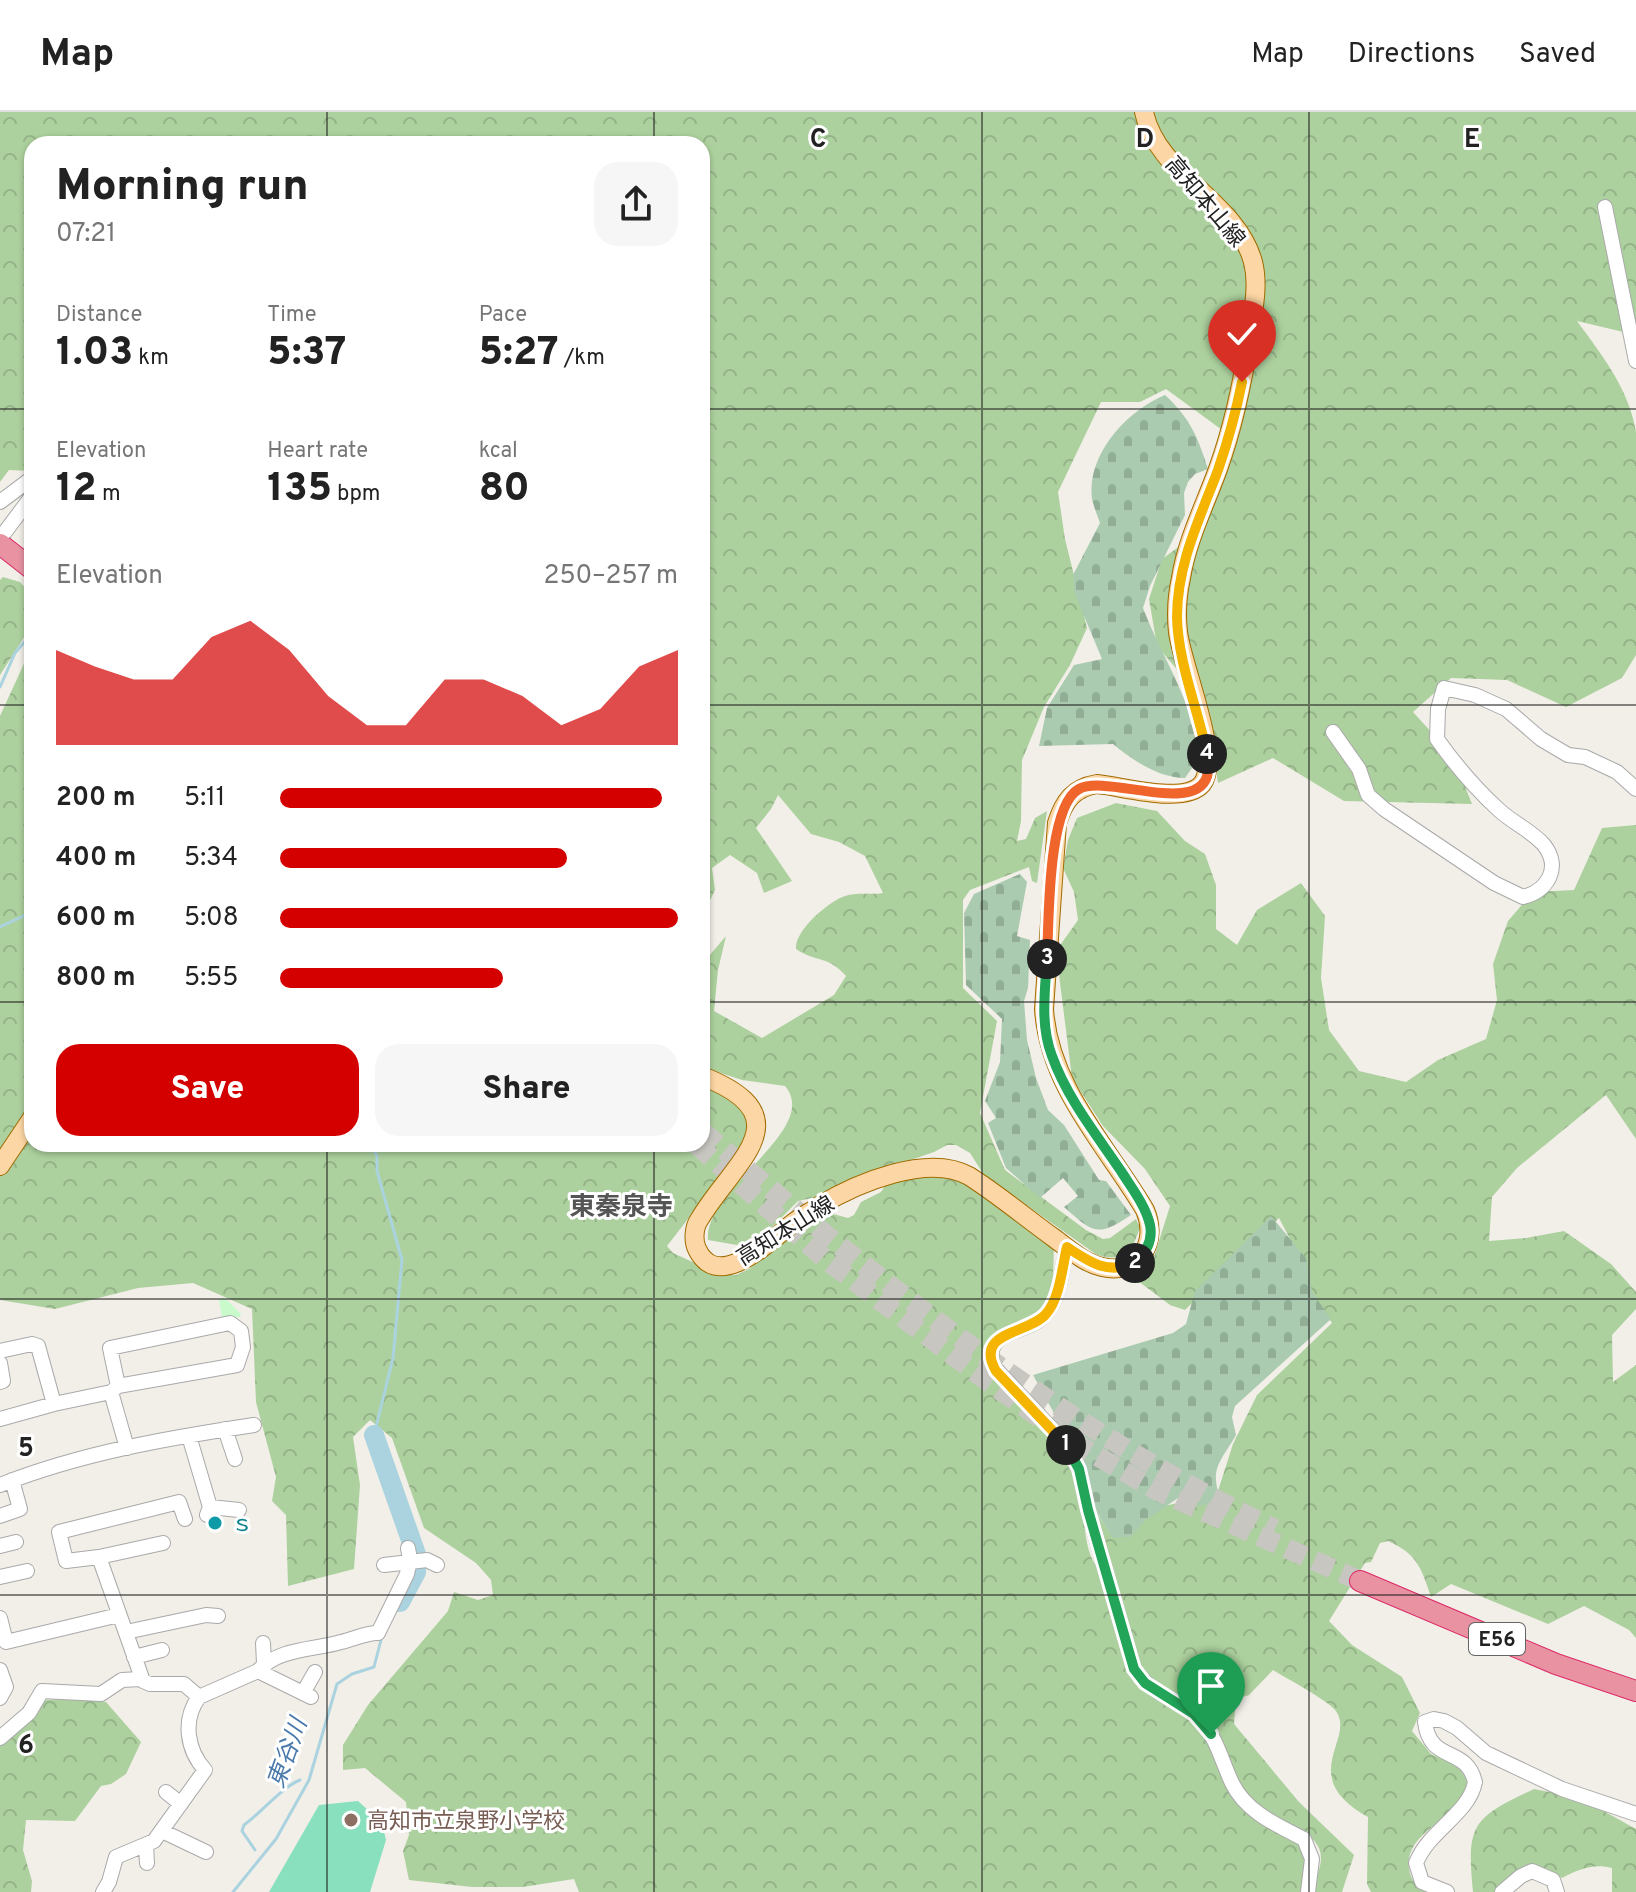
<!DOCTYPE html>
<html lang="en">
<head>
<meta charset="utf-8">
<style>
  :root { --surface:#fff; --page:#f6f6f6; --text:#222; --muted:#767676; --line:#e0e0e0; --accent:#d40000 }
  body { margin:0; font-family:Overpass,"Noto Sans JP",sans-serif; background:var(--page); color:var(--text); height:100vh; display:flex; flex-direction:column; font-size:30px; white-space:nowrap }
  * { box-sizing:border-box; margin:0 }
  p { font-size:26px; color:var(--muted) }
  .icon { flex:none; width:44px; height:44px; fill:none; stroke:currentColor; stroke-width:2; stroke-linecap:round; stroke-linejoin:round }
  .map { position:relative; flex:1; overflow:hidden }
  .side { position:absolute; left:24px; top:24px; width:686px; height:1016px; display:flex; flex-direction:column; background:var(--surface); border-radius:24px; box-shadow:0 2px 6px #0004 }
  .side>* { flex:none }
  .pin { position:absolute; display:grid; place-items:center; width:68px; height:68px; color:#fff; margin:-82px -34px; border-radius:50% 50% 50% 0; rotate:-45deg; box-shadow:0 0 8px #0007 }
  .pin .icon { rotate:45deg }
  .km { position:absolute; width:40px; height:40px; margin:-20px; border-radius:50%; background:#222; color:#fff; font-size:22px; line-height:40px; text-align:center }
  .round { display:grid; place-items:center; flex:none; width:84px; height:84px; border-radius:24px; background:var(--page) }
  .head { display:flex; align-items:center; justify-content:space-between; height:136px; padding:0 32px }
  h1 { font-size:44px; font-weight:800; line-height:60px }
  .figures { display:grid; grid-template-columns:repeat(3,1fr); gap:12px; height:136px; padding:8px 32px }
  .figures div { display:grid; align-content:center }
  .figures b { font-size:40px; font-weight:800 }
  .figures small { font-size:22px; font-weight:400 }
  .figures p { font-size:22px }
  .chart { height:224px; padding:16px 32px }
  .chart p { display:flex; justify-content:space-between }
  .chart svg { width:100%; height:144px; margin-top:8px; fill:var(--accent); opacity:.7 }
  .primary-button { display:flex; gap:16px; margin-top:auto; padding:16px 32px }
  .primary-button a { flex:1; height:92px; border-radius:24px; background:var(--accent); color:#fff; font-size:32px; font-weight:800; line-height:92px; text-align:center }
  .primary-button a+a { background:var(--page); color:var(--text) }
  ul { padding:0 32px; list-style:none; font-size:26px }
  li { display:grid; grid-template-columns:128px 96px 1fr; align-items:center; height:60px }
  li i { height:20px; border-radius:10px; background:var(--accent) }
  header { display:flex; align-items:center; gap:48px; box-sizing:border-box; height:112px; padding:0 40px; background:var(--surface); border-bottom:2px solid var(--line) }
  header strong { font-size:38px }
  nav { display:flex; gap:44px; margin-inline-start:auto; font-size:28px }
  .map>svg:first-child { display:block }
  .forest { fill:url(#forest-crowns) }
  .cemetery { fill:url(#cemetery-stones) }
  .park { fill:url(#park-crowns) }
  .pitch { fill:#88e0be }
  .lines { fill:none; stroke-linecap:round; stroke-linejoin:round }
  .stream { stroke:#aad3df; stroke-width:3 }
  .river { stroke:#aad3df; stroke-width:20 }
  .highway-tunnel { stroke:#c8c6c1; stroke-width:20; stroke-dasharray:20 10; stroke-linecap:butt }
  .minor-casing { stroke:#a9a9a9; stroke-width:16 }
  .major-casing { stroke:#a06b00; stroke-width:20 }
  .highway-casing { stroke:#dc2a67; stroke-width:22 }
  .minor { stroke:#fff; stroke-width:14 }
  .major { stroke:#fcd6a4; stroke-width:18 }
  .highway { stroke:#e892a2; stroke-width:20 }
  .split-1-casing { stroke:#fff; stroke-width:16 }
  .split-2-casing { stroke:#fff; stroke-width:16 }
  .split-3-casing { stroke:#fff; stroke-width:16 }
  .split-4-casing { stroke:#fff; stroke-width:16 }
  .split-5-casing { stroke:#fff; stroke-width:16 }
  .split-1 { stroke:#22a559; stroke-width:10 }
  .split-2 { stroke:#f5b400; stroke-width:10 }
  .split-3 { stroke:#22a559; stroke-width:10 }
  .split-4 { stroke:#f0652b; stroke-width:10 }
  .split-5 { stroke:#f5b400; stroke-width:10 }
  .grid { fill:none; stroke:#222; stroke-width:2; stroke-opacity:0.55 }
  .culture-dot { fill:#0f9aa8; stroke:#fff; stroke-width:3 }
  .education-dot { fill:#8d6e63; stroke:#fff; stroke-width:3 }
  .labels { text-anchor:middle; stroke-width:6; stroke-linejoin:round; paint-order:stroke }
  .shield { fill:#fff; stroke:#646464; stroke-width:2 }
  .shield-label { font-size:20px; font-weight:bold; fill:#222 }
  .street-label { font-size:22px; fill:#222; stroke:#fff }
  .culture-label { font-size:22px; fill:#0d838f; stroke:#fff; text-anchor:start }
  .education-label { font-size:22px; fill:#785e54; stroke:#fff; text-anchor:start }
  .water-label { font-size:24px; font-style:italic; fill:#4a7aab; stroke:#fff }
  .quarter-label { font-size:26px; font-weight:bold; fill:#555; stroke:#fff }
  .grid-label { font-size:26px; text-anchor:middle; font-weight:bold; fill:#222; stroke:#fff; stroke-width:6; stroke-linejoin:round; paint-order:stroke }
</style>
</head>
<body>
<header>
<strong>Map</strong>
<nav><a>Map</a><a>Directions</a><a>Saved</a></nav>
</header>
<div class="map">
<svg width="1636" height="1780" viewBox="0 0 1636 1780">
  <defs>
    <pattern id="forest-crowns" width="20" height="18" patternUnits="userSpaceOnUse" patternTransform="scale(2)"><rect width="20" height="18" fill="#add19e"/><path d="M2 6a3 3 0 1 1 6 0M12 15a3 3 0 1 1 6 0" fill="none" stroke="#95b388"/></pattern>
    <pattern id="cemetery-stones" width="16" height="16" patternUnits="userSpaceOnUse" patternTransform="scale(2)"><rect width="16" height="16" fill="#aacbaf"/><path d="M2 7V4a2 2 0 0 1 4 0v3zM10 15v-3a2 2 0 0 1 4 0v3z" fill="#92ae96"/></pattern>
    <pattern id="park-crowns" width="20" height="18" patternUnits="userSpaceOnUse" patternTransform="scale(2)"><rect width="20" height="18" fill="#c8facc"/><path d="M2 6a3 3 0 1 1 6 0M12 15a3 3 0 1 1 6 0" fill="none" stroke="#acd6af"/></pattern>
  </defs>
  <rect width="100%" height="100%" fill="#f2efe9"/>
  <path class="forest" d="M 0,0 L 1636,0 L 1636,223 L 1577,209 C 1602,243 1629,277 1636,320 L 1636,543 L 1622,566 L 1566,595 L 1507,568 L 1451,566 L 1413,600 L 1453,644 L 1472,692 L 1344,689 L 1273,646 L 1218,671 L 1214,645 L 1180,561 L 1157,534 L 1149,487 L 1162,447 L 1192,425 L 1233,326 L 1166,277 L 1140,290 L 1101,290 L 1058,380 L 1065,427 L 1087,516 L 1070,553 L 1044,595 L 1022,648 L 1021,709 L 1017,729 L 1026,727 L 1035,706 L 1047,699 L 1037,771 L 1032,769 L 1029,755 L 970,778 L 963,788 L 963,876 L 997,909 L 980,1001 L 1005,1058 L 1086,1118 L 1103,1127 L 1110,1126 L 1136,1107 L 1140,1116 L 1130,1141 C 1118,1146 1110,1147 1097,1143 L 984,1063 L 970,1041 L 956,1033 L 947,1033 L 934,1040 L 867,1063 L 822,1084 L 798,1089 L 756,1131 L 737,1133 L 708,1128 C 703,1077 822,1018 785,974 L 742,968 L 702,955 L 703,851 L 726,824 L 718,858 L 714,899 L 762,926 L 834,883 L 846,864 C 828,843 817,851 796,837 C 794,819 829,789 845,784 C 856,780 871,783 883,781 L 865,744 L 839,730 L 811,722 L 778,683 L 771,697 L 756,716 L 792,769 L 764,781 L 757,761 L 730,743 L 712,756 L 715,778 L 702,805 L 702,32 L 32,32 L 32,359 L 9,358 L 0,370 Z
    M 3,465 L 20,470 L 32,483 L 32,513 L 0,563 L 0,468 Z
    M 32,534 L 32,1032 L 702,1032 L 702,972 L 735,987 L 748,1008 L 746,1025 L 736,1045 L 667,1134 L 673,1141 L 721,1163 L 736,1163 L 749,1157 L 805,1111 L 826,1100 L 848,1106 L 854,1103 L 861,1090 L 881,1080 L 886,1072 C 904,1068 924,1061 942,1063 C 971,1066 1029,1116 1054,1135 C 1053,1151 1055,1175 1047,1190 C 1027,1225 983,1201 985,1256 C 1019,1298 1065,1328 1080,1382 C 1086,1405 1082,1441 1100,1458 L 1124,1539 L 1123,1547 L 1134,1571 L 1145,1580 L 1187,1603 L 1208,1627 L 1231,1679 L 1299,1733 L 1305,1746 L 1304,1780 L 579,1780 L 574,1767 L 523,1775 L 472,1775 L 409,1768 L 403,1739 L 409,1723 L 406,1690 L 365,1656 L 343,1658 L 343,1633 L 368,1593 L 448,1499 L 454,1480 L 478,1488 L 493,1483 L 491,1468 L 476,1451 L 424,1416 L 392,1326 L 370,1308 L 353,1325 L 360,1373 L 354,1457 L 288,1474 L 286,1403 L 272,1389 L 276,1365 L 256,1290 L 252,1197 L 193,1171 L 138,1176 L 55,1197 L 0,1188 L 0,604 Z
    M 1116,691 L 1157,699 L 1185,729 L 1205,742 L 1216,773 L 1216,817 L 1237,833 L 1257,798 L 1301,771 L 1325,804 L 1321,866 L 1329,918 L 1359,959 L 1406,970 L 1438,948 L 1486,927 L 1497,888 L 1493,852 L 1508,809 L 1533,780 L 1574,778 L 1602,716 L 1636,713 L 1636,1027 L 1606,983 L 1517,1056 L 1492,1085 L 1489,1129 L 1526,1126 L 1564,1119 L 1611,1152 L 1636,1180 L 1636,1197 L 1612,1223 L 1613,1270 L 1636,1253 L 1636,1526 L 1629,1518 L 1584,1494 L 1548,1512 L 1451,1472 L 1431,1485 C 1421,1455 1417,1442 1388,1429 L 1380,1431 L 1371,1450 L 1365,1451 L 1329,1509 L 1352,1533 L 1402,1565 L 1420,1601 L 1412,1619 L 1431,1642 L 1458,1654 L 1468,1670 C 1466,1675 1464,1683 1461,1688 C 1446,1711 1404,1724 1409,1757 C 1411,1769 1417,1775 1428,1780 L 1371,1780 L 1367,1772 L 1368,1705 C 1295,1664 1356,1628 1336,1599 C 1329,1589 1286,1566 1273,1558 L 1249,1583 L 1236,1587 L 1234,1612 L 1299,1690 L 1354,1743 L 1342,1780 L 1314,1780 C 1314,1765 1324,1754 1320,1739 C 1314,1717 1275,1708 1257,1693 C 1234,1674 1233,1642 1216,1619 C 1200,1598 1166,1586 1149,1565 C 1122,1534 1106,1446 1094,1404 L 1097,1402 L 1111,1422 L 1160,1395 L 1217,1382 L 1233,1332 L 1257,1283 L 1332,1211 L 1311,1182 L 1300,1146 L 1279,1106 L 1185,1198 L 1170,1193 L 1134,1166 L 1152,1151 L 1170,1094 L 1145,1057 L 1103,1014 L 1072,966 L 1056,839 L 1078,808 L 1074,780 L 1063,756 L 1068,728 L 1077,706 Z
    M 86,1586 L 106,1590 L 141,1630 L 126,1662 L 111,1672 L 101,1674 L 75,1709 L 26,1708 L 23,1738 L 32,1769 L 31,1780 L 0,1780 L 0,1630 L 46,1588 Z
    M 1534,1677 L 1580,1686 L 1636,1717 L 1636,1780 L 1612,1780 L 1612,1756 C 1594,1751 1579,1757 1562,1766 L 1546,1757 L 1529,1754 L 1495,1780 L 1473,1780 C 1466,1711 1473,1706 1534,1677 Z"/>
  <path class="cemetery" d="M 1165,283 C 1190,306 1198,325 1208,357 L 1195,362 L 1188,370 L 1184,381 L 1185,403 L 1150,474 L 1143,496 C 1162,546 1195,592 1199,646 L 1185,666 C 1159,666 1132,648 1113,632 L 1039,634 L 1047,596 L 1074,553 L 1102,547 L 1074,480 L 1073,463 L 1100,411 C 1097,403 1094,395 1092,387 C 1086,342 1128,298 1165,283 Z
    M 1020,762 L 1027,770 L 1017,824 L 1030,828 L 1028,876 L 1024,889 L 1027,928 L 1036,966 L 1048,998 L 1064,1013 L 1099,1068 L 1106,1069 L 1131,1103 C 1098,1125 1094,1122 1064,1095 L 1078,1084 L 1063,1066 L 1040,1086 L 1006,1056 L 988,1011 L 996,1006 L 985,989 L 1000,950 L 1002,907 L 966,873 L 964,801 L 974,782 Z
    M 1271,1104 L 1306,1146 L 1312,1180 L 1331,1207 L 1235,1294 L 1232,1305 L 1236,1323 C 1220,1351 1209,1356 1221,1389 L 1200,1394 L 1178,1386 L 1146,1408 L 1130,1425 L 1113,1426 L 1095,1398 L 1087,1361 L 1033,1263 L 1173,1221 L 1186,1212 L 1195,1179 Z"/>
  <path class="park" d="M 225,1186 L 241,1202 L 240,1205 L 222,1206 L 219,1187 Z"/>
  <path class="pitch" d="M 358,1689 L 382,1711 L 386,1728 L 370,1780 L 269,1780 L 319,1693 Z"/>
  <g class="lines">
    <path class="stream" d="M 0,575 L 15,541 L 32,521
      M 0,815 L 32,800
      M 370,1032 L 377,1044 L 377,1059 L 402,1148 L 393,1246 L 374,1323
      M 255,1738 L 242,1719 L 244,1713 C 261,1701 282,1675 300,1668
      M 233,1780 L 276,1727 L 309,1668 L 337,1572 L 352,1562 L 374,1555 L 382,1524"/>
    <path class="river" d="M 374,1323 L 417,1445 L 416,1460 L 400,1490"/>
    <path class="highway-tunnel" d="M 702,1019 C 878,1170 1064,1317 1275,1417
      M 696,1032 L 825,1147 L 987,1269 L 1085,1337 L 1156,1378 L 1360,1469"/>
    <defs>
      <path id="minor" d="M 1605,95 L 1636,249
        M 0,390 L 32,366
        M 5,420 L 32,384
        M 1333,620 L 1359,657 L 1368,683 L 1384,697 L 1494,771 L 1523,785 C 1547,779 1562,756 1544,733 C 1532,719 1513,711 1499,698 C 1477,678 1454,651 1437,627 L 1438,597 L 1444,576 L 1475,583 L 1506,597 L 1541,627 L 1568,643 L 1585,645 L 1617,660 L 1636,677
        M 1067,1135 C 1062,1156 1060,1186 1046,1202 C 1029,1223 982,1216 993,1254 L 1064,1330 L 1079,1357 L 1088,1398 L 1134,1557 C 1151,1583 1182,1588 1202,1610 C 1217,1627 1222,1650 1232,1671 C 1246,1700 1277,1713 1304,1727 L 1312,1747 L 1308,1780
        M 0,1239 L 32,1232 L 38,1234 L 54,1292 L 0,1307
        M 0,1251 L 3,1269 L 0,1270
        M 111,1280 L 118,1274 L 237,1253 L 243,1235 L 241,1219 L 230,1211 L 110,1236 L 118,1274
        M 54,1292 L 111,1280 L 127,1336
        M 225,1317 L 235,1347
        M 189,1324 L 210,1395 L 207,1403
        M 0,1373 C 81,1341 168,1326 254,1313
        M 210,1395 L 239,1398
        M 0,1404 L 20,1397 L 12,1368
        M 0,1434 L 16,1430
        M 99,1445 L 163,1431
        M 384,1453 L 427,1448 L 437,1453
        M 0,1465 L 27,1459
        M 0,1506 L 6,1530 L 119,1503
        M 126,1520 L 206,1503 L 218,1504
        M 263,1531 L 264,1551
        M 134,1545 L 162,1538
        M 0,1558 L 6,1575 L 0,1586
        M 258,1559 C 278,1536 314,1538 341,1530 C 354,1527 365,1521 378,1521 L 407,1462 L 410,1448 L 408,1436
        M 303,1581 L 315,1560
        M 199,1585 L 258,1559 L 311,1585
        M 0,1626 L 29,1601 L 42,1579 L 101,1582 L 122,1568 L 141,1567
        M 166,1680 L 181,1692
        M 162,1719 L 206,1740
        M 146,1733 L 147,1751
        M 103,1780 L 109,1770 L 116,1745 L 154,1729 L 205,1658 C 187,1638 182,1608 199,1585 L 184,1572 L 150,1572 L 143,1569 L 99,1445 L 66,1449 L 59,1420 L 179,1390 L 185,1407
        M 1447,1780 L 1422,1770 L 1416,1751 C 1429,1718 1469,1702 1475,1670 C 1466,1633 1430,1652 1425,1610 L 1434,1607 L 1444,1609 L 1457,1616 L 1486,1641 L 1562,1677 L 1636,1702
        M 1502,1780 L 1521,1764 L 1532,1759 L 1553,1768 L 1557,1780"/>
      <path id="major" d="M 702,964 C 807,1005 733,1050 699,1108 C 694,1115 693,1129 697,1137 C 718,1182 772,1127 793,1111 C 801,1105 810,1100 819,1094 C 857,1071 928,1041 969,1064 C 999,1083 1026,1106 1054,1126 C 1069,1137 1084,1151 1102,1155 C 1139,1164 1159,1130 1145,1098 C 1107,1034 1049,975 1044,897 L 1057,711 C 1064,689 1073,676 1097,672 C 1121,674 1184,693 1202,672 C 1222,647 1182,554 1178,520 C 1176,502 1177,484 1181,466 C 1187,428 1205,393 1218,357 C 1234,313 1243,269 1250,222 C 1253,199 1259,173 1253,150 C 1237,89 1157,63 1144,0
        M 0,1054 L 32,1006"/>
      <path id="highway" d="M 0,432 L 32,457
        M 1360,1469 L 1556,1552 L 1636,1579"/>
    </defs>
    <use href="#minor" class="minor-casing"/>
    <use href="#major" class="major-casing"/>
    <use href="#highway" class="highway-casing"/>
    <use href="#minor" class="minor"/>
    <use href="#major" class="major"/>
    <use href="#highway" class="highway"/>
  </g>
  <g class="lines">
    <defs>
      <path id="split-1" d="M 1066,1333 L 1079,1357 L 1088,1398 L 1134,1557 L 1145,1571 L 1194,1602 L 1211,1622"/>
      <path id="split-2" d="M 1066,1333 L 996,1259 C 973,1219 1029,1222 1046,1202 C 1060,1186 1062,1156 1067,1135 C 1089,1150 1108,1163 1135,1151"/>
      <path id="split-3" d="M 1047,847 C 1045,879 1040,913 1052,944 C 1067,986 1096,1022 1121,1059 C 1131,1075 1146,1094 1150,1113 C 1153,1128 1146,1141 1135,1151"/>
      <path id="split-4" d="M 1047,847 C 1049,811 1047,694 1079,677 C 1110,660 1222,716 1207,642"/>
      <path id="split-5" d="M 1207,642 C 1198,597 1178,551 1177,505 C 1177,452 1200,406 1218,358 C 1228,329 1236,300 1242,270"/>
    </defs>
    <use href="#split-1" class="split-1-casing"/>
    <use href="#split-2" class="split-2-casing"/>
    <use href="#split-3" class="split-3-casing"/>
    <use href="#split-4" class="split-4-casing"/>
    <use href="#split-5" class="split-5-casing"/>
    <use href="#split-1" class="split-1"/>
    <use href="#split-2" class="split-2"/>
    <use href="#split-3" class="split-3"/>
    <use href="#split-4" class="split-4"/>
    <use href="#split-5" class="split-5"/>
  </g>
  <path class="grid" d="M 327,0 L 327,32M 654,0 L 654,32M 982,0 L 982,1780M 1309,0 L 1309,1780M 0,297 L 32,297M 702,297 L 1636,297M 0,593 L 32,593M 702,593 L 1636,593M 0,890 L 32,890M 702,890 L 1636,890M 327,1032 L 327,1780M 654,1032 L 654,1780M 0,1187 L 1636,1187M 0,1483 L 1636,1483"/>
  <circle class="culture-dot" cx="215" cy="1411" r="8"/>
  <circle class="education-dot" cx="351" cy="1708" r="8"/>
  <g class="labels">
    <rect class="shield" x="1469" y="1511" width="56" height="32" rx="6"/>
    <g class="shield-label">
      <text x="1497" y="1534">E56</text>
    </g>
    <g class="street-label">
      <text transform="translate(1206 89) rotate(50)" y="8">高知本山線</text>
      <text transform="translate(785 1118) rotate(-32)" y="8">高知本山線</text>
    </g>
    <g class="culture-label">
      <text x="231" y="1419">ｓ</text>
    </g>
    <g class="education-label">
      <text x="367" y="1716">高知市立泉野小学校</text>
    </g>
    <g class="water-label">
      <text transform="translate(287 1641) rotate(-70)" y="8">東谷川</text>
    </g>
    <g class="quarter-label">
      <text x="621" y="1103">東秦泉寺</text>
    </g>
  </g>
  <g class="grid-label">
    <text x="818" y="35">C</text>
    <text x="1145" y="35">D</text>
    <text x="1472" y="35">E</text>
    <text x="26" y="1344">5</text>
    <text x="26" y="1641">6</text>
  </g>
</svg>
<div class="pin" style="left:1211px;top:1622px;background:#1e9e55"><svg class="icon" aria-label="arrive" viewBox="0 0 24 24"><path d="M6 21V4h12l-3 4 3 4H6"/></svg></div>
<div class="pin" style="left:1242px;top:270px;background:#d93025"><svg class="icon" aria-label="check" viewBox="0 0 24 24"><path d="M5 12l5 5 9-10"/></svg></div>
<b class="km" style="left:1066px;top:1333px">1</b>
<b class="km" style="left:1135px;top:1151px">2</b>
<b class="km" style="left:1047px;top:847px">3</b>
<b class="km" style="left:1207px;top:642px">4</b>
<section class="side">
<div class="head"><div><h1>Morning run</h1><p>07:21</p></div><a class="round"><svg class="icon" aria-label="share" viewBox="0 0 24 24"><path d="M12 15V3M7 8l5-5 5 5M5 13v7h14v-7"/></svg></a></div>
<div class="figures">
<div><p>Distance</p><b>1.03<small> km</small></b></div>
<div><p>Time</p><b>5:37</b></div>
<div><p>Pace</p><b>5:27<small> /km</small></b></div>
</div>
<div class="figures">
<div><p>Elevation</p><b>12<small> m</small></b></div>
<div><p>Heart rate</p><b>135<small> bpm</small></b></div>
<div><p>kcal</p><b>80</b></div>
</div>
<div class="chart"><p><span>Elevation</span>250–257 m</p>
<svg viewBox="0 0 160 44" preserveAspectRatio="none"><path d="M0 44V15L10 20L20 24L30 24L40 11L50 6L60 15L70 29L80 38L90 38L100 24L110 24L120 29L130 38L140 33L150 20L160 15V44z"/></svg>
</div>
<ul>
<li><b>200 m</b>5:11<i style="width:96%"></i></li>
<li><b>400 m</b>5:34<i style="width:72%"></i></li>
<li><b>600 m</b>5:08<i style="width:100%"></i></li>
<li><b>800 m</b>5:55<i style="width:56%"></i></li>
</ul>
<div class="primary-button"><a>Save</a><a>Share</a></div>
</section>
</div>
</body>
</html>
